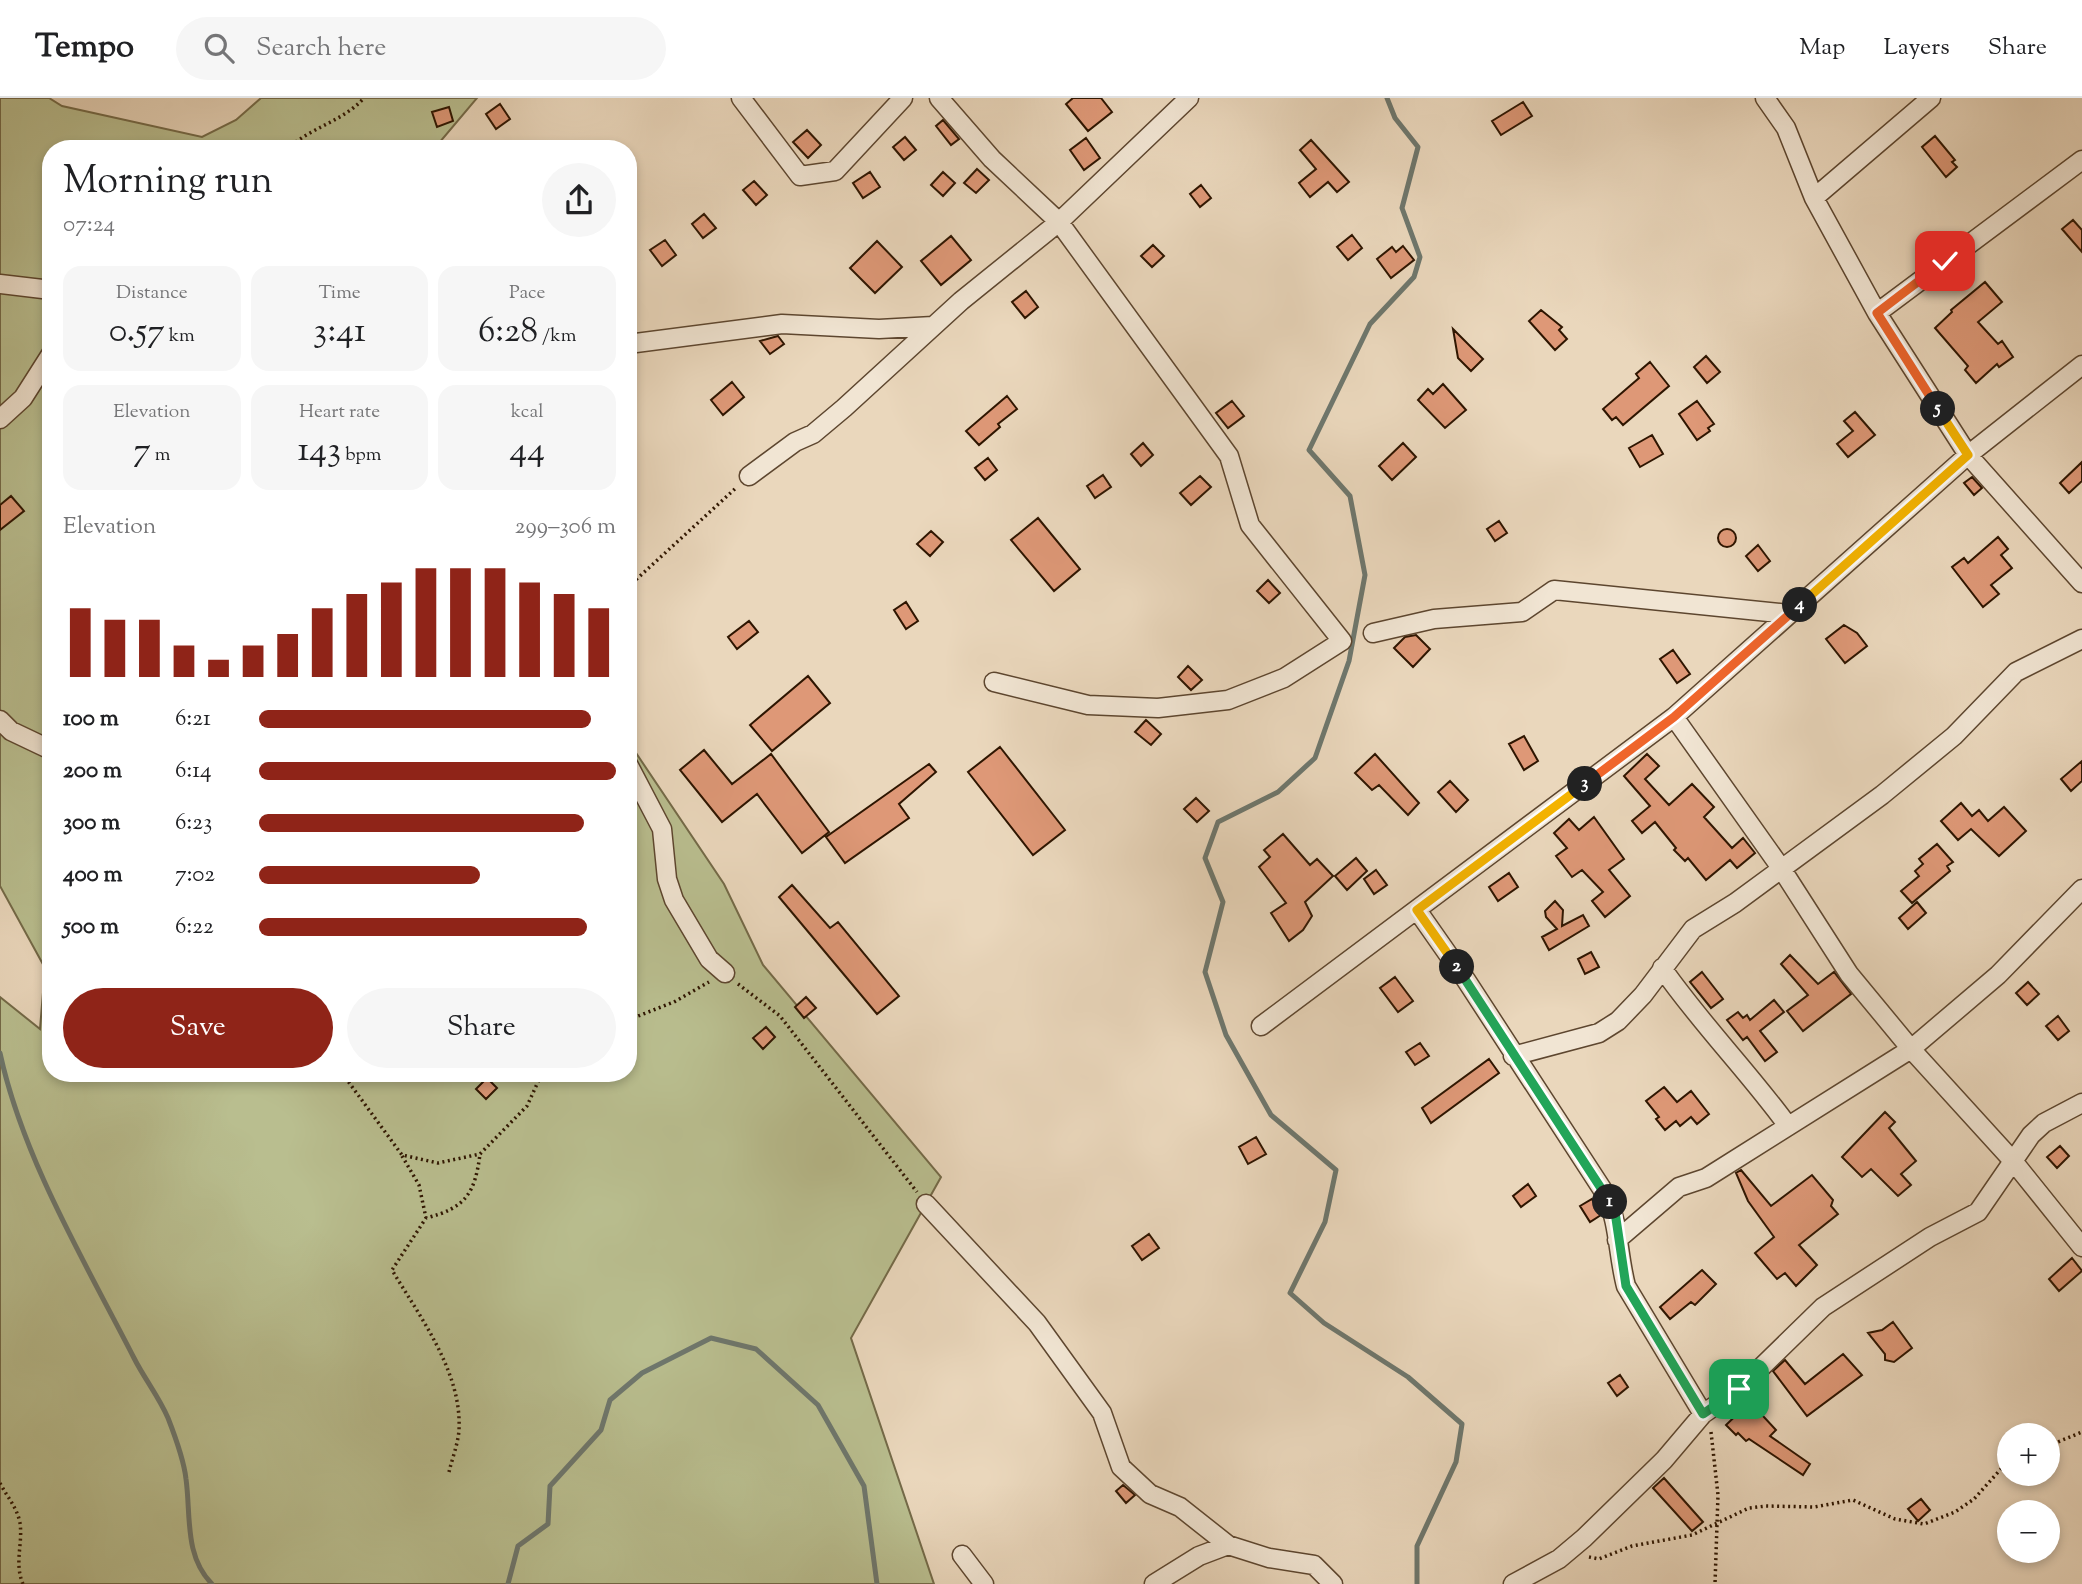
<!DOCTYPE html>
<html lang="en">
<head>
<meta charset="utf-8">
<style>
  :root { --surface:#fff; --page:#f6f6f6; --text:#202124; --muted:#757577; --line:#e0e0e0; --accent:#8f2418 }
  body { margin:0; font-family:"Sorts Mill Goudy",serif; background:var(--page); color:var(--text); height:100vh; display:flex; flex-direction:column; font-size:26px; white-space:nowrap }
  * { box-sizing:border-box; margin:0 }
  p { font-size:23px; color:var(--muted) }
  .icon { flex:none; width:38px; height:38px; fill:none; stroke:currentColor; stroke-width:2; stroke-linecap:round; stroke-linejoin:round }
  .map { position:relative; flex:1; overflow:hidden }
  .details { position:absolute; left:42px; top:42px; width:595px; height:942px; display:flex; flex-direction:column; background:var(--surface); border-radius:28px; box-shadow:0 4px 10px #0003 }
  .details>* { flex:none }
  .fabs { position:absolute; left:1997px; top:1325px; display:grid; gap:14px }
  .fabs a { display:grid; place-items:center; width:63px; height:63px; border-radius:50%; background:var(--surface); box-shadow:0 4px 10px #0003; font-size:35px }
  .pin { position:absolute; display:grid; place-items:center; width:60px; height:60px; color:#fff; margin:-30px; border-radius:14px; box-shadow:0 4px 10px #0006 }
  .km { position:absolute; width:35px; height:35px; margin:-18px; border-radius:50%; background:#222; color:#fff; font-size:19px; line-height:35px; text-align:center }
  .round { display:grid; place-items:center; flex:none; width:74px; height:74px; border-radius:37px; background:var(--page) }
  .overview { display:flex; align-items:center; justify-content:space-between; height:119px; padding:0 21px }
  h1 { font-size:38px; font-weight:600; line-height:52px }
  .metrics { display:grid; grid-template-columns:repeat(3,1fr); gap:10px; height:119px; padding:7px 21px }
  .metrics div { display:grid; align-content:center; border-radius:18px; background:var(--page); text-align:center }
  .metrics b { font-size:35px; font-weight:600 }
  .metrics small { font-size:19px; font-weight:400 }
  .metrics p { font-size:19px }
  .chart { height:196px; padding:14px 21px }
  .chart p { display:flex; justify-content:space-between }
  .chart svg { width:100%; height:126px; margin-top:7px; stroke:var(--accent); stroke-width:6 }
  .action { display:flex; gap:14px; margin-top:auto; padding:14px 21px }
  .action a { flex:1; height:80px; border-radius:42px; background:var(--accent); color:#fff; font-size:28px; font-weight:600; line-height:80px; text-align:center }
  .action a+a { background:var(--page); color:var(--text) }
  ul { padding:0 21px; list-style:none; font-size:23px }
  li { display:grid; grid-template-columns:112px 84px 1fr; align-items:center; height:52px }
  li i { height:18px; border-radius:9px; background:var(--accent) }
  header { display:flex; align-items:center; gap:42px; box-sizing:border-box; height:98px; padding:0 35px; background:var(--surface); border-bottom:2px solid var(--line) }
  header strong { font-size:33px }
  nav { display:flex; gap:38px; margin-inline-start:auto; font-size:24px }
  .search { width:490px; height:63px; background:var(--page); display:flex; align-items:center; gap:18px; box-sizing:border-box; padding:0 24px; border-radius:38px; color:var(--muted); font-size:26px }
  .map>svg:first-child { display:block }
  .green { fill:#b9be8f; stroke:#746a48; stroke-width:2 }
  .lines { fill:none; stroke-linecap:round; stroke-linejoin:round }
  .stream { stroke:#6e776d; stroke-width:5 }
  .building { fill:#de9877; stroke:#2e1500; stroke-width:2 }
  .minor-casing { stroke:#5d462f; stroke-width:21 }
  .path { stroke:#2e1500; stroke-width:3.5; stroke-dasharray:2 3.5; stroke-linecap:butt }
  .minor { stroke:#f1e5d3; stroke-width:18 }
  .split-1-casing { stroke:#fff; stroke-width:14 }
  .split-2-casing { stroke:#fff; stroke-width:14 }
  .split-3-casing { stroke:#fff; stroke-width:14 }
  .split-4-casing { stroke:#fff; stroke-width:14 }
  .split-5-casing { stroke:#fff; stroke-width:14 }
  .split-6-casing { stroke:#fff; stroke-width:14 }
  .split-1 { stroke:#22a559; stroke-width:9 }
  .split-2 { stroke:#22a559; stroke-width:9 }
  .split-3 { stroke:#f5b400; stroke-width:9 }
  .split-4 { stroke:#f0652b; stroke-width:9 }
  .split-5 { stroke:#f5b400; stroke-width:9 }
  .split-6 { stroke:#f0652b; stroke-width:9 }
</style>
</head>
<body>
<header>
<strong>Tempo</strong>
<div class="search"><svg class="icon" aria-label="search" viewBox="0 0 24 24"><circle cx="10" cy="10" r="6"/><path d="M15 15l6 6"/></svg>Search here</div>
<nav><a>Map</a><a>Layers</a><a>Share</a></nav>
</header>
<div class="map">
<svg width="2082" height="1486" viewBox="0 0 2082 1486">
  <rect width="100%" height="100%" fill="#ead7bc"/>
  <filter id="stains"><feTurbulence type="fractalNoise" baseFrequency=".00286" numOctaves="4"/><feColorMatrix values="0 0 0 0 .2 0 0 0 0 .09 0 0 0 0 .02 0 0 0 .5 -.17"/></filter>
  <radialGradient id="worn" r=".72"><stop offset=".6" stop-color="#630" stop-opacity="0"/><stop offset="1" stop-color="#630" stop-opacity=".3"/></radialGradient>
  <path class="green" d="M 0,0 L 49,0 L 62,8 L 202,39 L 236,22 L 261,0 L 477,0 L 434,51 L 51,51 L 51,975 L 628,975 L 628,643 L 724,786 L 763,867 L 941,1079 L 851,1240 L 934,1486 L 0,1486 L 0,899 L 40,931 L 45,870 L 0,788 Z"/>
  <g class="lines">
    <path class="stream" d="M 1387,0 L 1395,20 L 1418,49 L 1402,110 L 1420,159 L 1414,179 L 1370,226 L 1309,352 L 1350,398 L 1365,477 L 1349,563 L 1315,660 L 1278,694 L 1218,724 L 1205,760 L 1223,804 L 1205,874 L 1226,937 L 1271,1017 L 1336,1072 L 1325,1124 L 1290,1195 L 1324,1225 L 1408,1279 L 1462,1326 L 1456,1364 L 1417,1448 L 1417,1486
      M 0,955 C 23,1061 85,1164 134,1260 C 144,1280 159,1299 168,1320 C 175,1338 184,1362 186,1381 C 191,1417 184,1458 212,1486
      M 508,1486 L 518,1448 L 548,1426 L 550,1388 L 601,1332 L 610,1302 L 642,1275 L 711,1240 L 756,1251 L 818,1307 L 864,1388 L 877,1486"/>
  </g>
  <path class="building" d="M 1073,0 L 1101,0 L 1112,14 L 1088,33 L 1066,6 Z
    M 1523,4 L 1532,18 L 1501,37 L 1492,23 Z
    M 500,6 L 510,21 L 496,31 L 486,16 Z
    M 449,9 L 453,23 L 437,29 L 432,14 Z
    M 943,22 L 959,41 L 951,47 L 936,28 Z
    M 807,32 L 821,47 L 808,60 L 793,44 Z
    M 1935,38 L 1955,62 L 1952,64 L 1957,69 L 1946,79 L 1922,49 Z
    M 905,39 L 916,52 L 904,62 L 893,49 Z
    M 1086,40 L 1100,60 L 1084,72 L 1070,52 Z
    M 1311,42 L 1349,84 L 1337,94 L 1328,84 L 1310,99 L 1299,85 L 1316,71 L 1300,52 Z
    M 977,71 L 989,82 L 976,95 L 964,85 Z
    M 870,74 L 880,89 L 863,100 L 853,85 Z
    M 943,74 L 955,85 L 943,98 L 931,87 Z
    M 754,83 L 767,97 L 756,107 L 743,92 Z
    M 1201,87 L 1211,100 L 1200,109 L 1190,96 Z
    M 704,116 L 716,130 L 703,140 L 692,126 Z
    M 2073,122 L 2082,132 L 2082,154 L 2062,131 Z
    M 1352,137 L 1362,150 L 1348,162 L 1337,149 Z
    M 951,138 L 971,162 L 941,187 L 921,163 Z
    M 665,142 L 676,157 L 662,168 L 650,152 Z
    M 877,143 L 902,169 L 875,195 L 850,170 Z
    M 1153,147 L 1164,158 L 1152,169 L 1141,158 Z
    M 1403,148 L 1414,162 L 1391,180 L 1377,161 L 1392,149 L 1396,154 Z
    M 1985,184 L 2002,204 L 1978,224 L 1998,246 L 2002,243 L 2013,259 L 1999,269 L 1997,266 L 1976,285 L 1965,272 L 1968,268 L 1935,230 L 1952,214 L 1951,212 Z
    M 1026,193 L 1038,209 L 1025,220 L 1012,204 Z
    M 1541,212 L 1562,229 L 1559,232 L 1567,241 L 1555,252 L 1529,223 Z
    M 1453,231 L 1483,261 L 1471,273 L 1458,260 Z
    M 778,238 L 784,246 L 770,256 L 760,243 Z
    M 1706,258 L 1720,274 L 1707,285 L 1694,269 Z
    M 1650,264 L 1669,288 L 1623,327 L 1616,319 L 1612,322 L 1603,311 L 1639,280 L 1636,276 Z
    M 732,284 L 744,299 L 723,317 L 711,302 Z
    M 1443,286 L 1466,312 L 1445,330 L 1418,302 L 1428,291 L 1433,296 Z
    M 1007,298 L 1017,311 L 998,326 L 1000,329 L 979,347 L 966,333 Z
    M 1232,303 L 1244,318 L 1228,330 L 1216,315 Z
    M 1697,303 L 1714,326 L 1708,330 L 1710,333 L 1697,342 L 1679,316 Z
    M 1855,314 L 1875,337 L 1848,359 L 1837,346 L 1853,333 L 1844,323 Z
    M 1652,337 L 1663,356 L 1640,369 L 1629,350 Z
    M 1143,345 L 1153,357 L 1141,368 L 1131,356 Z
    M 1403,345 L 1416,359 L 1392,382 L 1379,368 Z
    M 988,360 L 997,372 L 985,382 L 975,370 Z
    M 2082,364 L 2082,383 L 2069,395 L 2060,385 Z
    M 1103,377 L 1111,389 L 1095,400 L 1087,388 Z
    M 1200,378 L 1211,389 L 1191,407 L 1180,395 Z
    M 1972,379 L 1982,390 L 1974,397 L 1964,385 Z
    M 11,398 L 24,413 L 0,432 L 0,407 Z
    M 1038,420 L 1080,471 L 1054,493 L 1011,442 Z
    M 1499,423 L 1507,435 L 1495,443 L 1487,431 Z
    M1718 440a9 9 0 1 1 18 0a9 9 0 1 1-18 0Z
    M 931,433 L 943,444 L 930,458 L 917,446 Z
    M 1998,439 L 2008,451 L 2001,457 L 2012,470 L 1991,487 L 1999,496 L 1983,509 L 1952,469 L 1964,460 L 1968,465 Z
    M 1758,447 L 1770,463 L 1758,473 L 1746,458 Z
    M 1268,482 L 1280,495 L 1269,505 L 1257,493 Z
    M 906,504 L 918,523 L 906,531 L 894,512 Z
    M 749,523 L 758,534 L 737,551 L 728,539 Z
    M 1844,527 L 1857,535 L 1867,548 L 1845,565 L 1826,541 Z
    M 1416,537 L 1430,551 L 1413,569 L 1394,550 L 1405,539 Z
    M 1673,552 L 1690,576 L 1677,585 L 1660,561 Z
    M 1188,568 L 1202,582 L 1191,592 L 1178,579 Z
    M 808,578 L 830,605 L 772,653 L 750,627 Z
    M 1146,622 L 1161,636 L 1151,647 L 1135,634 Z
    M 1524,638 L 1538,663 L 1524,672 L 1509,646 Z
    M 1000,649 L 1065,732 L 1033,757 L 968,674 Z
    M 704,652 L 732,686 L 771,656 L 829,734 L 802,755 L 757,696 L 722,724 L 680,672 Z
    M 1375,656 L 1419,705 L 1408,717 L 1379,687 L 1372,692 L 1355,675 Z
    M 1647,656 L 1659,668 L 1645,681 L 1669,707 L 1692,686 L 1714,709 L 1704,719 L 1732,750 L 1743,740 L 1755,755 L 1737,770 L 1730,762 L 1706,782 L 1688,760 L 1685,763 L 1674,752 L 1676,750 L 1655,724 L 1642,735 L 1632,723 L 1650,708 L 1624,678 Z
    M 2082,663 L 2082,683 L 2071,693 L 2061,681 Z
    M 929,666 L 936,674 L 899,706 L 909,720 L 845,765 L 826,739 Z
    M 1450,683 L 1468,702 L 1456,714 L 1438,694 Z
    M 1196,700 L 1209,713 L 1197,724 L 1184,711 Z
    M 1961,705 L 1972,718 L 1979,712 L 1988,723 L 2004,709 L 2026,733 L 1999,758 L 1971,731 L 1958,742 L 1941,723 Z
    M 1594,719 L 1624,761 L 1609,772 L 1630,798 L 1605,819 L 1592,803 L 1603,794 L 1582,772 L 1572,779 L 1556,758 L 1567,750 L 1554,735 L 1569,721 L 1579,732 Z
    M 1283,736 L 1310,767 L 1317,761 L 1333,778 L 1305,804 L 1312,818 L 1303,832 L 1289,843 L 1271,815 L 1286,805 L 1259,769 L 1270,759 L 1264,752 Z
    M 1937,746 L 1953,764 L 1947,768 L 1950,773 L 1912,805 L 1901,793 L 1919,778 L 1915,773 L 1923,766 L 1919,761 Z
    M 1356,760 L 1367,773 L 1347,792 L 1335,778 Z
    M 1376,772 L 1387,787 L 1374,796 L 1364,781 Z
    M 1509,775 L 1518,789 L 1498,803 L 1489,789 Z
    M 792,787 L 830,830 L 838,824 L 899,898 L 877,916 L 779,799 Z
    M 1555,803 L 1563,812 L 1562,828 L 1583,817 L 1589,828 L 1549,852 L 1542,839 L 1557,831 L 1546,819 L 1545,813 Z
    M 1917,804 L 1926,815 L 1908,831 L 1899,820 Z
    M 1591,854 L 1599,869 L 1585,876 L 1578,861 Z
    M 1790,857 L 1818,886 L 1834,874 L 1851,896 L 1803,933 L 1787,913 L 1808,897 L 1781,866 Z
    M 1702,874 L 1723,901 L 1711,910 L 1690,884 Z
    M 1395,879 L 1413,903 L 1398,914 L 1380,890 Z
    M 2028,884 L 2039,896 L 2027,907 L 2016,895 Z
    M 806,899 L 816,910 L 804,920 L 795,909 Z
    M 1774,902 L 1784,914 L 1760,933 L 1777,954 L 1765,963 L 1747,939 L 1743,942 L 1727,922 L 1738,914 L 1743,920 L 1747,917 L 1750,922 Z
    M 2058,918 L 2069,933 L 2058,942 L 2046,928 Z
    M 766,929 L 775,939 L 763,951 L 753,940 Z
    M 1420,945 L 1429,958 L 1415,967 L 1406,954 Z
    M 1489,961 L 1499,975 L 1431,1025 L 1422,1010 Z
    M 487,980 L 497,990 L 486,1001 L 476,991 Z
    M 1664,989 L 1677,1004 L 1691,993 L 1709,1016 L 1697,1026 L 1691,1019 L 1680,1028 L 1676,1023 L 1665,1032 L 1656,1021 L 1659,1019 L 1646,1003 Z
    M 1885,1014 L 1895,1024 L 1889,1030 L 1916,1063 L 1901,1076 L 1911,1087 L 1898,1098 L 1871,1071 L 1862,1079 L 1842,1059 Z
    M 1256,1039 L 1266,1056 L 1248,1066 L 1239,1049 Z
    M 2060,1048 L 2069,1058 L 2057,1070 L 2047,1059 Z
    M 1741,1072 L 1771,1108 L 1812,1077 L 1833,1102 L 1831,1108 L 1838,1116 L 1799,1147 L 1817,1167 L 1796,1188 L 1785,1175 L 1777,1181 L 1755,1155 L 1774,1139 L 1748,1103 L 1736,1075 Z
    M 1528,1086 L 1536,1098 L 1521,1109 L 1513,1098 Z
    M 1592,1101 L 1601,1117 L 1590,1124 L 1580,1108 Z
    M 1149,1136 L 1159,1150 L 1142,1162 L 1132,1148 Z
    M 2072,1160 L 2082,1173 L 2059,1193 L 2049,1181 Z
    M 1702,1172 L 1716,1186 L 1695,1207 L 1691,1204 L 1670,1221 L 1660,1209 Z
    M 1893,1224 L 1912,1250 L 1894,1264 L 1885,1262 L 1885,1256 L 1868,1235 L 1882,1232 Z
    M 1843,1256 L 1862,1277 L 1807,1318 L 1773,1273 L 1785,1262 L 1805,1286 Z
    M 1620,1277 L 1628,1289 L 1617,1298 L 1608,1285 Z
    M 1750,1304 L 1776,1332 L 1770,1338 L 1810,1366 L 1803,1377 L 1749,1341 L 1746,1343 L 1738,1335 L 1736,1337 L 1726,1327 Z
    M 1664,1380 L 1703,1424 L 1692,1433 L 1653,1390 Z
    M 1123,1387 L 1135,1397 L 1126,1405 L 1116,1393 Z
    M 1921,1401 L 1930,1412 L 1918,1423 L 1908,1411 Z"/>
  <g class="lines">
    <defs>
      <path id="minor" d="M 741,0 L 800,78 L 835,73 L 903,0
        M 939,0 L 992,61 L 1059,124 L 1229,358 L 1250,427 L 1342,543 L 1284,580 L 1228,602 L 1158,610 L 1088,607 L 994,584
        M 1765,0 L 1786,30 L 1814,100 L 1877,215 L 1968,357 L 2082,485
        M 1814,100 L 1931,0
        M 0,186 L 51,192
        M 1877,215 L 2082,62
        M 628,246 L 782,226 L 879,231 L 933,228
        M 0,321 L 23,300 L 51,256
        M 749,378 L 795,344 L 813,336 L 844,310 L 961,203 L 1059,124 L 1189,0
        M 1373,535 L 1434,521 L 1522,514 L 1554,492 L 1789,516
        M 1674,619 L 1968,357 L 2082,267
        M 0,622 L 11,633 L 51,652
        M 628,666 L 662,731 L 667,781 L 674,802 L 709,861 L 725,875
        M 1417,812 L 1466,882 L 1606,1097 C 1619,1125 1618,1158 1626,1188 L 1703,1316
        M 1662,870 C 1701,926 1748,973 1788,1028
        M 1261,928 L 1674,619 L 1781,770 L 1849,876 L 1911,951 L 2013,1063 L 2082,1149
        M 1513,958 L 1599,935 L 1618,923 L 1643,897 L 1693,831 L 1735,805 L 1882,697 L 1954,638 L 2016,574 L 2082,541
        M 926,1106 L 1037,1225 L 1102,1315 L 1121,1369 L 1150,1396 L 1180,1409 L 1228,1447 L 1269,1460 L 1314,1467 L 1333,1486
        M 1617,1142 L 1679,1089 L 1706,1080 L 1911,951 L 1998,877 L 2082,791
        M 962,1457 L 984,1486
        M 1154,1486 L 1199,1458 L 1228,1447
        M 1513,1486 L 1559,1461 L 1584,1440 L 1664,1362 L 1703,1316 L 1739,1291 L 1823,1209 L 1930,1139 L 1978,1114 L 2031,1037 L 2044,1025 L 2082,1005"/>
    </defs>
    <use href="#minor" class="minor-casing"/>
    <path class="path" d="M 287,51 C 313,28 342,24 364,0
      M 628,489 L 737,389
      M 738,886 L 780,918 L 917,1094
      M 628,922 L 674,904 L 709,884
      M 342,975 L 402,1057 L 438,1065 L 480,1056 L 527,1008 L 542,975
      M 402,1058 L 419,1087 L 426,1120
      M 1711,1334 L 1718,1397 L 1715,1486
      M 2048,1348 L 2082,1334
      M 449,1374 C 452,1361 458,1346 459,1332 C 462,1274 420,1219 392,1172 L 426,1120 C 466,1110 475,1095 480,1056
      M 0,1385 C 7,1399 17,1409 20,1425 C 23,1446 14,1465 23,1486
      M 1589,1459 L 1599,1461 L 1632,1448 L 1692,1437 L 1749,1410 L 1766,1408 L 1814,1409 L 1853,1402 L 1895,1421 L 1924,1426 L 1955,1414 L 1974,1401 L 2009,1362"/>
    <use href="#minor" class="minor"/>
  </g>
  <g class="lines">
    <defs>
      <path id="split-1" d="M 1610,1104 L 1615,1114 L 1626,1188 L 1703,1316 L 1739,1291"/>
      <path id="split-2" d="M 1457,869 L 1610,1104"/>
      <path id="split-3" d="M 1457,869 L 1417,812 L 1585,686"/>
      <path id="split-4" d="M 1585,686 L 1674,619 L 1800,507"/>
      <path id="split-5" d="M 1800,507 L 1968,357 L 1938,311"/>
      <path id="split-6" d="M 1938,311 L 1877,215 L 1945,163"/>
    </defs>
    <use href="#split-1" class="split-1-casing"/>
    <use href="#split-2" class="split-2-casing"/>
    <use href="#split-3" class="split-3-casing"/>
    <use href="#split-4" class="split-4-casing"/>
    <use href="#split-5" class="split-5-casing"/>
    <use href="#split-6" class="split-6-casing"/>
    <use href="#split-1" class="split-1"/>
    <use href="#split-2" class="split-2"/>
    <use href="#split-3" class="split-3"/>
    <use href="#split-4" class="split-4"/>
    <use href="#split-5" class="split-5"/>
    <use href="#split-6" class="split-6"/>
  </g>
  <rect width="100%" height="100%" filter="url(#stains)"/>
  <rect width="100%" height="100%" fill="url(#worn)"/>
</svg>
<div class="fabs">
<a>+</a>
<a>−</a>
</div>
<div class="pin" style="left:1739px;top:1291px;background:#1e9e55"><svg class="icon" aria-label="arrive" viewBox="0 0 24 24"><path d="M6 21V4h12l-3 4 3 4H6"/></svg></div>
<div class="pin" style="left:1945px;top:163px;background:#d93025"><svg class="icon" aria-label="check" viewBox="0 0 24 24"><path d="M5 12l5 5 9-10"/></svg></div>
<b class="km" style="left:1610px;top:1104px">1</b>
<b class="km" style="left:1457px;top:869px">2</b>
<b class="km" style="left:1585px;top:686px">3</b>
<b class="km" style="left:1800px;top:507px">4</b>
<b class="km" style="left:1938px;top:311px">5</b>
<section class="details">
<div class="overview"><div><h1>Morning run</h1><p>07:24</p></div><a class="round"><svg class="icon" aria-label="share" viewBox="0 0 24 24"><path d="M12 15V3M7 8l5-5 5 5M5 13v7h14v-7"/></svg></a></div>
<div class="metrics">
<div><p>Distance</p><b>0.57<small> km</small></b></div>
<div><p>Time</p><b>3:41</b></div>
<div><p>Pace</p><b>6:28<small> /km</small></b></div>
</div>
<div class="metrics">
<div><p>Elevation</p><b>7<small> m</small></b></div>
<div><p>Heart rate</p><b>143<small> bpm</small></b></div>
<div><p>kcal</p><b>44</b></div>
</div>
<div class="chart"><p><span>Elevation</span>299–306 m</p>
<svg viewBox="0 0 160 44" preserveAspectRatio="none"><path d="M5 44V20M15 44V24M25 44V24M35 44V33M45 44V38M55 44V33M65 44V29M75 44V20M85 44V15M95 44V11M105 44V6M115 44V6M125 44V6M135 44V11M145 44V15M155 44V20"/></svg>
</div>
<ul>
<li><b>100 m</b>6:21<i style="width:93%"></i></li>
<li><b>200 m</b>6:14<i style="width:100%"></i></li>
<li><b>300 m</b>6:23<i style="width:91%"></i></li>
<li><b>400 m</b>7:02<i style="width:62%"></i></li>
<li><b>500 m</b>6:22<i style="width:92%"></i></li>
</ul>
<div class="action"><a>Save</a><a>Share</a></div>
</section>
</div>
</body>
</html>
